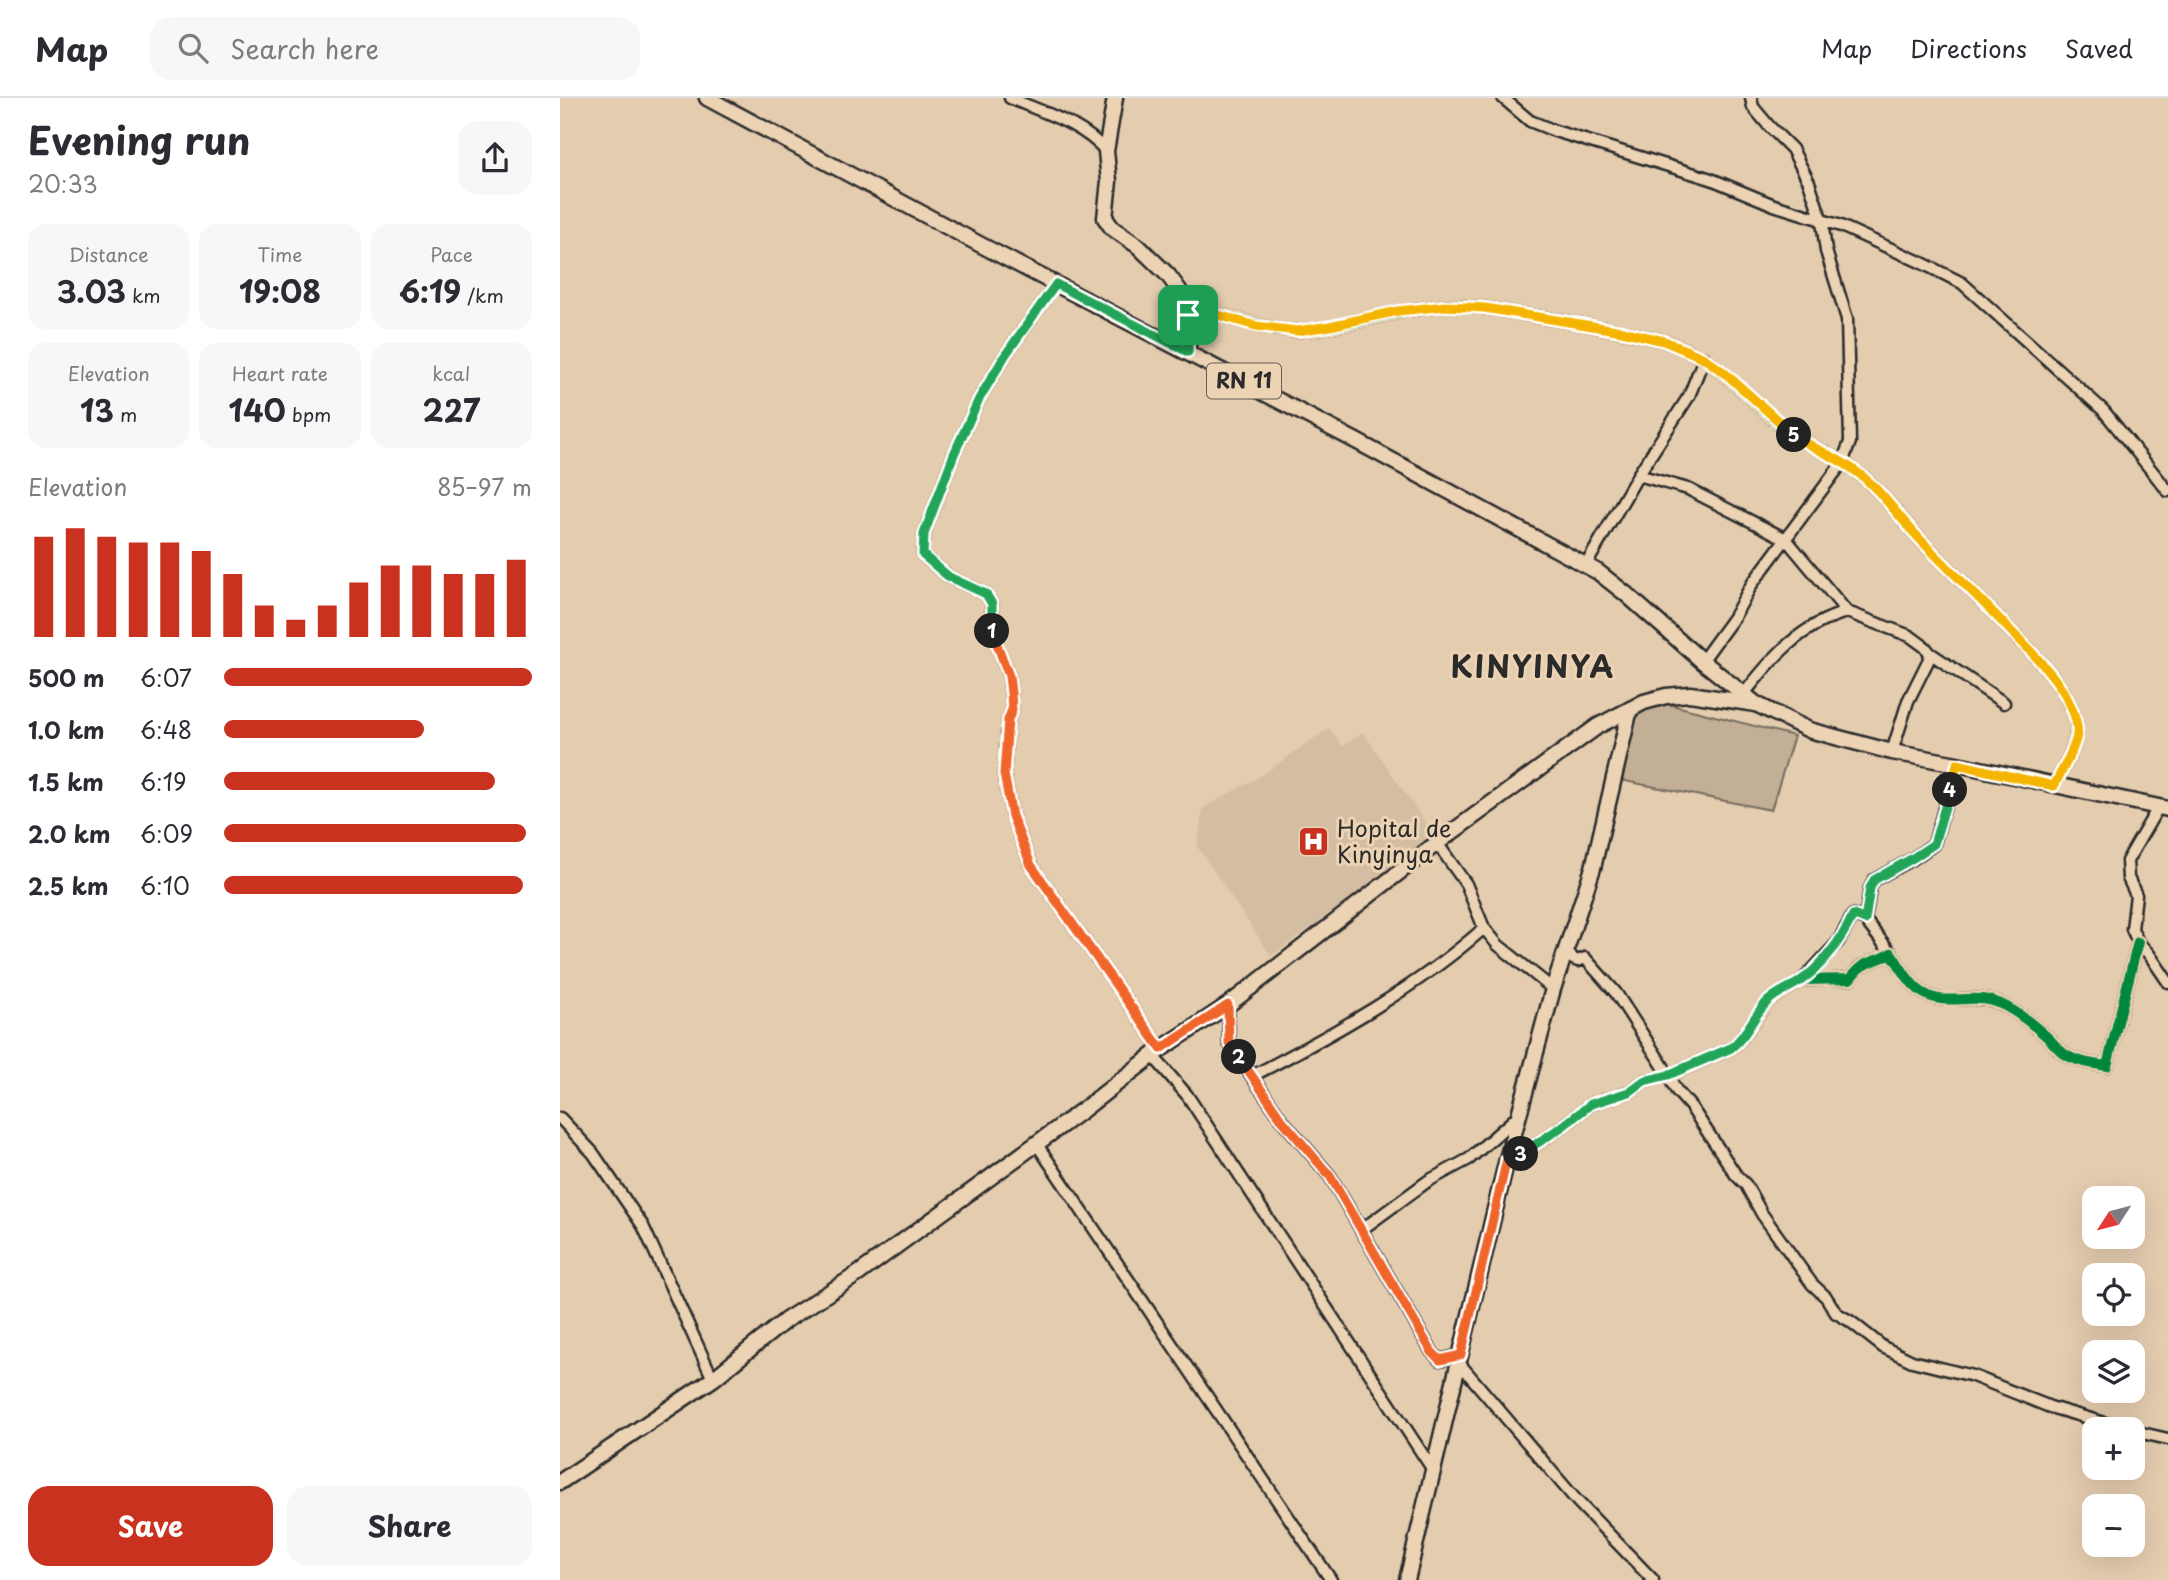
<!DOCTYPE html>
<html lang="en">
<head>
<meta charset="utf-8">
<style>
  :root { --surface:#fff; --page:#f7f7f7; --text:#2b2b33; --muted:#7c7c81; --line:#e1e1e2; --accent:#c8321e }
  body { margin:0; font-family:"Playpen Sans",sans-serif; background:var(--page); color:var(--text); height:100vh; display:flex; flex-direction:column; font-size:26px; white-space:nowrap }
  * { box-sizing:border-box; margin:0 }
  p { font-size:23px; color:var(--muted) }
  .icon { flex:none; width:38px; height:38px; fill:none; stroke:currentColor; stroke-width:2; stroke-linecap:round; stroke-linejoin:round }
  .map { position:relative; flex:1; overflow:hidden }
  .drawer { display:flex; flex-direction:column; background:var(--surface); width:560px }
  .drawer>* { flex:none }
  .needle { width:46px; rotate:234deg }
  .buttons { position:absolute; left:1522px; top:1088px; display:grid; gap:14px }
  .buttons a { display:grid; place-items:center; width:63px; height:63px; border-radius:14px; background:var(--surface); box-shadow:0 7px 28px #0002; font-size:35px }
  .pin { position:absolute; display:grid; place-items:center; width:60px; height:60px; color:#fff; margin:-30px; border-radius:14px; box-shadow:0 4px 10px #0006 }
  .km { position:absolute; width:35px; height:35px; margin:-18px; border-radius:50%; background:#222; color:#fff; font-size:19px; line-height:35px; text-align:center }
  .round { display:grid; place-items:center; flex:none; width:74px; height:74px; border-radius:21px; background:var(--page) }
  .headline { display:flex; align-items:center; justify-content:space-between; height:119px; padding:0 28px }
  h1 { font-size:38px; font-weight:700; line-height:52px }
  .metrics { display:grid; grid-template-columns:repeat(3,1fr); gap:10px; height:119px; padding:7px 28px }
  .metrics div { display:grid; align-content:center; border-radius:18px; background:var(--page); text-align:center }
  .metrics b { font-size:30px; font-weight:700 }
  .metrics small { font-size:19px; font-weight:400 }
  .metrics p { font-size:19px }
  .chart { height:196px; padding:14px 28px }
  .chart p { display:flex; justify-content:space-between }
  .chart svg { width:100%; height:126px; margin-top:7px; stroke:var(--accent); stroke-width:6 }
  .cta { display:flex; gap:14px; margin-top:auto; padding:14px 28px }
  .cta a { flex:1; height:80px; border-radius:21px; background:var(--accent); color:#fff; font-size:28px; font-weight:700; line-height:80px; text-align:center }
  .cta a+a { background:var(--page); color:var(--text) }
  ul { padding:0 28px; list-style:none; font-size:23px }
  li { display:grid; grid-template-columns:112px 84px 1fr; align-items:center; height:52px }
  li i { height:18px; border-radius:9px; background:var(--accent) }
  header { display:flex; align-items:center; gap:42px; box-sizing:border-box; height:98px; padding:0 35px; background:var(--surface); border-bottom:2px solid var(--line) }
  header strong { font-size:33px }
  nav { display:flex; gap:38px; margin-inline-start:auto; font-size:24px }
  .search { width:490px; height:63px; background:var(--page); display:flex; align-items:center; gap:18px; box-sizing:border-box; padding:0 24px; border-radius:21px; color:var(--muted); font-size:26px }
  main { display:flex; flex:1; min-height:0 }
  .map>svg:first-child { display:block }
  .built { fill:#d4bea3 }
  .green { fill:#c2af96; stroke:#766d60; stroke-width:2 }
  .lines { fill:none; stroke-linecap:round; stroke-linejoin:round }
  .street-casing { stroke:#2b2b2b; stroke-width:15 }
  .secondary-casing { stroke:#2b2b2b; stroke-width:19 }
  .primary-casing { stroke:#2b2b2b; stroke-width:19 }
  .street { stroke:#ecd3b4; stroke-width:10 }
  .secondary { stroke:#ecd3b4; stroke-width:14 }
  .primary { stroke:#ecd3b4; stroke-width:14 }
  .cycleway-casing { stroke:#ecd3b4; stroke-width:15 }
  .cycleway { stroke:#00873e; stroke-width:10 }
  .split-1-casing { stroke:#fff; stroke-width:14 }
  .split-2-casing { stroke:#fff; stroke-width:14 }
  .split-3-casing { stroke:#fff; stroke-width:14 }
  .split-4-casing { stroke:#fff; stroke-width:14 }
  .split-5-casing { stroke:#fff; stroke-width:14 }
  .split-6-casing { stroke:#fff; stroke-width:14 }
  .split-1 { stroke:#22a559; stroke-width:9 }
  .split-2 { stroke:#f0652b; stroke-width:9 }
  .split-3 { stroke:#f0652b; stroke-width:9 }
  .split-4 { stroke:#22a559; stroke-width:9 }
  .split-5 { stroke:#f5b400; stroke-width:9 }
  .split-6 { stroke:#f5b400; stroke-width:9 }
  .labels { text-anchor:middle; stroke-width:6; stroke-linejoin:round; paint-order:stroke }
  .shield { fill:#ecd3b4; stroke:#655d54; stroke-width:2 }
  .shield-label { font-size:21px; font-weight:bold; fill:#2b2b2b }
  .poi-label { font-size:23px; fill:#2b2b2b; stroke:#ecd3b4; text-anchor:start }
  .district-label { font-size:30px; font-weight:bold; letter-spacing:2px; fill:#2b2b2b; stroke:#ecd3b4 }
</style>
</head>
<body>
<header>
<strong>Map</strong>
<div class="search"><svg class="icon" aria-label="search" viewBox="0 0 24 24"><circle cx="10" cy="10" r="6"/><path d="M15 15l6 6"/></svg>Search here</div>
<nav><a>Map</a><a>Directions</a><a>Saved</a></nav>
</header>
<main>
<section class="drawer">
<div class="headline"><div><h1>Evening run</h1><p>20:33</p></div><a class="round"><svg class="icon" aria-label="share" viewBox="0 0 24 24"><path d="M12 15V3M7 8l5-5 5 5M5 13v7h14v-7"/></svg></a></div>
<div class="metrics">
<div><p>Distance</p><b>3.03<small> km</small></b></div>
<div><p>Time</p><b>19:08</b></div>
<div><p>Pace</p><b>6:19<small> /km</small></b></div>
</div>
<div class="metrics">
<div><p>Elevation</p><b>13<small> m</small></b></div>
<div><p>Heart rate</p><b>140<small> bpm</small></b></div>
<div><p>kcal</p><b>227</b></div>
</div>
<div class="chart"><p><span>Elevation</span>85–97 m</p>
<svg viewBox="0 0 160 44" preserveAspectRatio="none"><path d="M5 44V9M15 44V6M25 44V9M35 44V11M45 44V11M55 44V14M65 44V22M75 44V33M85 44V38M95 44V33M105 44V25M115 44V19M125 44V19M135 44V22M145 44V22M155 44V17"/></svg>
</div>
<ul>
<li><b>500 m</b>6:07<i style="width:100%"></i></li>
<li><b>1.0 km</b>6:48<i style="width:65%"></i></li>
<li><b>1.5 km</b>6:19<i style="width:88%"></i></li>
<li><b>2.0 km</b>6:09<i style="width:98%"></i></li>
<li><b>2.5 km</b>6:10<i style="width:97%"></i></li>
</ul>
<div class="cta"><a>Save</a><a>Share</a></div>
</section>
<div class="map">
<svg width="1608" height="1482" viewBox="0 0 1608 1482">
  <rect width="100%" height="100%" fill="#e4ccaf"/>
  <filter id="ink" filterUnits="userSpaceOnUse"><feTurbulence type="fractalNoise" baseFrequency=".0143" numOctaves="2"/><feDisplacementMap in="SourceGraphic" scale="14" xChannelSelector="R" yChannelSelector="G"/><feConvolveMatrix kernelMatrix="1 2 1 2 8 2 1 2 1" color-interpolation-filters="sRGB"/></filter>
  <g filter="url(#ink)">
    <path class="built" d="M 769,630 L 783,648 L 803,634 L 876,740 L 711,858 L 637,748 L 643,710 L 699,679 Z"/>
    <path class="green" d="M 1096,603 L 1234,638 L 1211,712 L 1060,682 L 1076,614 Z"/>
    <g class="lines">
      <defs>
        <path id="street" d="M 450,0 C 484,15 521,25 546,53
          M 943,0 L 970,23 L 995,33 L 1151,81 L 1214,107 L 1281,128 L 1360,164 L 1402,185 L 1543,312 L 1608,393
          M 496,186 L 446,256 L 419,301 L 394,356 L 364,436 L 363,457 L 389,479 L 426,496 L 432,506 L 432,535 L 449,578 L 451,595 L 452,612 L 448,623 L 444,676 L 452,717 L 471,767 L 601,951
          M 628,217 C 637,217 647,215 656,216 C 684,221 710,234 739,233 C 787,230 834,211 883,208 C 913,206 944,213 973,218 C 1015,225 1058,231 1100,242 C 1157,258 1180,294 1223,329 C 1247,347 1273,356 1295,373 C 1320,391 1337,416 1357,438 C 1387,469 1418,499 1448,530 C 1474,557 1504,584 1515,620 C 1522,643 1504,668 1494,688
          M 1078,377 L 1128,391 L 1226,441 L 1287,514 L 1350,538 L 1365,549 L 1370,555 L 1369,561 L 1348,603 L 1332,654
          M 1026,467 L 1078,377 L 1129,298 L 1144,260
          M 1370,555 L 1444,605
          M 1142,563 L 1174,519 L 1192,486 L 1282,365 L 1290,344 L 1287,221 L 1266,153 L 1262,123 L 1249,84 L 1232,51 L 1209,28 L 1193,9 L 1191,0
          M 1184,596 C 1212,560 1240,527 1287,514
          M 1599,708 L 1567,763 L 1568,780 L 1576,797 L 1572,831 L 1578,844 L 1589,856 L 1608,884
          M 877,745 L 906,786 L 924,830 L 938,847 L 993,891
          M 1305,822 L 1310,790 L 1314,782 L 1354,760 L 1374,746 L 1397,666
          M 1006,850 L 1013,861 L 1018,863 L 1025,860 L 1056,895 L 1103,968 L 1116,992 L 1131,1009 L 1176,1077 L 1186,1087 L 1202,1116 L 1252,1186 L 1266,1199 L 1276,1215 L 1290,1223 L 1323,1249 L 1352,1263 L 1413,1278 L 1490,1309 L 1569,1332
          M 1243,882 L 1278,844 L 1293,817 L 1305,822 L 1331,855
          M 668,907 L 669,945 L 722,1022 L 770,1078 L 872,1254 L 880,1262 L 901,1257
          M 593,958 L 627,997 L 873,1372
          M 692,978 C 772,937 858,889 924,830
          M 0,1020 L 33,1055 L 83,1128 L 153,1281
          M 476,1045 L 771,1482
          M 947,1061 L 958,1059 L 1003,1028 L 1031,1006 L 1069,994 L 1084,983 L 1109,977 L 1171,950 L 1178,945 L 1209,902 L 1243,882 L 1290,881 C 1304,861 1311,867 1331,855 C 1341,869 1350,888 1365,896 C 1386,908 1410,896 1433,903 C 1452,909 1471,925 1486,938 C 1493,944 1498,952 1506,957 C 1518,964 1533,966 1547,968 L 1578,844
          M 801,1132 L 868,1083 L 909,1061 L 958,1018
          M 899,1265 L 1017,1403 L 1093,1482
          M 1573,1333 L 1608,1341"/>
        <path id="secondary" d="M 555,0 L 546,53 L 549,83 L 545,120 L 552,130 L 578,148 L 608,177 L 619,192 L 628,217 L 628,254
          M 0,1384 L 153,1281 L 226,1222 L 298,1176 L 524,1011 L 601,951 L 668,907 L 877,745 L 1038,628 L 1084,604 L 1106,598 L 1130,596 L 1196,606
          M 847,1482 L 947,1061 L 993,891 L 1033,770 L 1070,611"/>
        <path id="primary" d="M 147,0 L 421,147 L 796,343 L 1038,474 L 1066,496 L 1142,563 L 1196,606 L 1249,632 L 1332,654 L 1397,666 L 1608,711"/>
      </defs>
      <use href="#street" class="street-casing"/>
      <use href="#secondary" class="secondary-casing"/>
      <use href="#primary" class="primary-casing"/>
      <use href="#street" class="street"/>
      <use href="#secondary" class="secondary"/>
      <use href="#primary" class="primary"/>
      <defs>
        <path id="cycleway" d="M 496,186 L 446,256 L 419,301 L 394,356 L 364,436 L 363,457 L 389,479 L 426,496 L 432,506 L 432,535 L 449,578 L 451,595 L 452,612 L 448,623 L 444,676 L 452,717 L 471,767 L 601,951
          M 628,217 C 637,217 647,215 656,216 C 684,221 710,234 739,233 C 787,230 834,211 883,208 C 913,206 944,213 973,218 C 1015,225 1058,231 1100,242 C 1157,258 1180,294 1223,329 C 1247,347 1273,356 1295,373 C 1320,391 1337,416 1357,438 C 1387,469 1418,499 1448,530 C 1474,557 1504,584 1515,620 C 1522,643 1504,668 1494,688
          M 947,1061 L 958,1059 L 1003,1028 L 1031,1006 L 1069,994 L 1084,983 L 1109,977 L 1171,950 L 1178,945 L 1209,902 L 1243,882 L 1290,881 C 1304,861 1311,867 1331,855 C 1341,869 1350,888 1365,896 C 1386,908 1410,896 1433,903 C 1452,909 1471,925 1486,938 C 1493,944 1498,952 1506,957 C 1518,964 1533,966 1547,968 L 1578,844"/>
      </defs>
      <use href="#cycleway" class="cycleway-casing"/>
      <use href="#cycleway" class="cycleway"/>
    </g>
  </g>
  <g class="lines" filter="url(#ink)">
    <defs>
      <path id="split-1" d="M 432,533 L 432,506 L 426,496 L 389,479 L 363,457 L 364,436 L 394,356 L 419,301 L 446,256 L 496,186 L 628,254 L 628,217"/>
      <path id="split-2" d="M 432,533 L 449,578 L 451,595 L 452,612 L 448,622 L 444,676 L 452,718 L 471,767 L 601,951 L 668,907 L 669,945 L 679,959"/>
      <path id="split-3" d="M 679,959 L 722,1022 L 770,1078 L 872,1254 L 880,1262 L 901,1257 L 947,1061 L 961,1056"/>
      <path id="split-4" d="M 961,1056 L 1003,1028 L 1031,1006 L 1069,994 L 1084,983 L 1108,977 L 1171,950 C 1187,938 1193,918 1207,904 C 1216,895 1229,890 1239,884 C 1262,869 1282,841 1293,817 L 1305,822 L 1310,790 L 1314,782 L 1353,760 L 1374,746 L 1390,692"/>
      <path id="split-5" d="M 1234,337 C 1253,351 1275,358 1294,372 C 1319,389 1336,416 1357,438 C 1386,469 1418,498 1447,529 C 1473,556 1512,591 1517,629 C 1520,644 1501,673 1494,688 L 1397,666 L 1390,692"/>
      <path id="split-6" d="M 628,217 L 655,216 L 696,228 L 737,233 L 770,228 L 838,213 L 886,208 L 925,210 L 1062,233 L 1104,243 L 1144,260 L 1166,276 L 1234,337"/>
    </defs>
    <use href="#split-1" class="split-1-casing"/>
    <use href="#split-2" class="split-2-casing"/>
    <use href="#split-3" class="split-3-casing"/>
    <use href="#split-4" class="split-4-casing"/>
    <use href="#split-5" class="split-5-casing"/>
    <use href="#split-6" class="split-6-casing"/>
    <use href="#split-1" class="split-1"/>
    <use href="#split-2" class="split-2"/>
    <use href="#split-3" class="split-3"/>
    <use href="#split-4" class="split-4"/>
    <use href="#split-5" class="split-5"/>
    <use href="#split-6" class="split-6"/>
  </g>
  <defs>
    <symbol id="hospital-square" viewBox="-11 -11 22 22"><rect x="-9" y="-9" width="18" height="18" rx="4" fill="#c8321e" stroke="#ecd3b4"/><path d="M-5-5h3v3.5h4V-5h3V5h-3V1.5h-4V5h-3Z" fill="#fff"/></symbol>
  </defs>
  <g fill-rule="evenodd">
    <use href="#hospital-square" x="736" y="726" width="35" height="35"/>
  </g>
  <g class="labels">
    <rect class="shield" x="647" y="265.5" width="74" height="35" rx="5"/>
    <g class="shield-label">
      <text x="684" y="290">RN 11</text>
    </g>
    <g class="poi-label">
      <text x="777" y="739">Hopital de<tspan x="777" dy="26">Kinyinya</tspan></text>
    </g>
    <g class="district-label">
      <text x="973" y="580">KINYINYA</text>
    </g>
  </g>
</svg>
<div class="buttons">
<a><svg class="needle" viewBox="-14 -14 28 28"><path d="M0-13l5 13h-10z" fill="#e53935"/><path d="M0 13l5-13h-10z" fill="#7c7c81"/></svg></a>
<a><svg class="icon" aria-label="locate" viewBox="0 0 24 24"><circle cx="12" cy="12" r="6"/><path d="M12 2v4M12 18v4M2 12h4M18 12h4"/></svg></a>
<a><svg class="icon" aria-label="layers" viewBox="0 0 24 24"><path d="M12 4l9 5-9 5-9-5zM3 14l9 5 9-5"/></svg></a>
<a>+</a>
<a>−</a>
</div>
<div class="pin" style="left:628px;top:217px;background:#1e9e55"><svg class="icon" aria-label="arrive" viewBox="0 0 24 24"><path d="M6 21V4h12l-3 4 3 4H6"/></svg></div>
<b class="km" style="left:432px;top:533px">1</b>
<b class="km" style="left:679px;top:959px">2</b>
<b class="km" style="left:961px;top:1056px">3</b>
<b class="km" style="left:1390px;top:692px">4</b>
<b class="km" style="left:1234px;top:337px">5</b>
</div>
</main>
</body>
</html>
